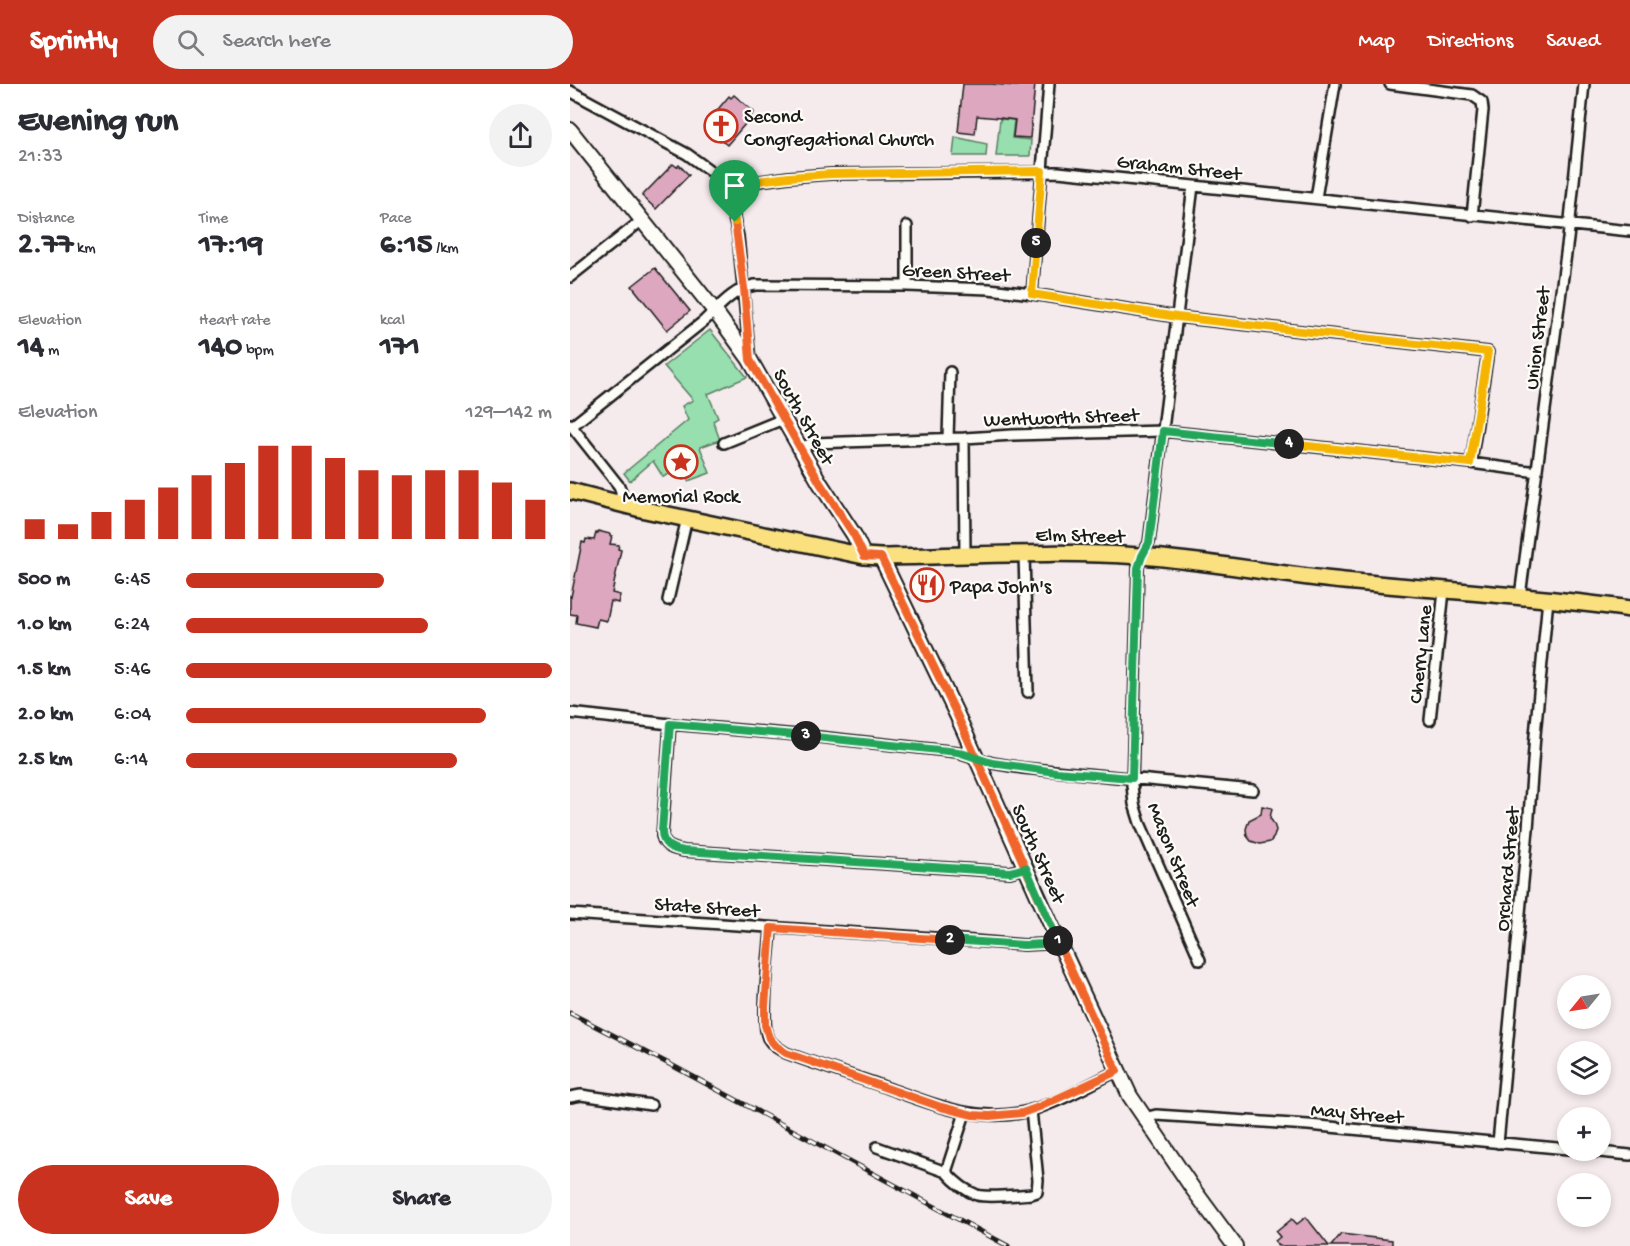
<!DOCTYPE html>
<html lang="en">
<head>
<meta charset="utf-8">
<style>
  :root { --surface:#fff; --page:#f2f2f3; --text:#2b2b33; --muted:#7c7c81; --accent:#c8321e }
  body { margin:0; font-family:"Gochi Hand",sans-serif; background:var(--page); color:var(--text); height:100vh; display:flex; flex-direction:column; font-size:22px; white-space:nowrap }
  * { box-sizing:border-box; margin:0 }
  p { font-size:20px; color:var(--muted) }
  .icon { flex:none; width:33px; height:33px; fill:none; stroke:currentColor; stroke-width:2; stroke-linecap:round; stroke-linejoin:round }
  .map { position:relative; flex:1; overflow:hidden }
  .sheet { display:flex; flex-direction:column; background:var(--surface); width:570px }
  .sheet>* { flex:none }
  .needle { width:39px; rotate:240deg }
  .tools { position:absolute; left:987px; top:891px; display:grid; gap:12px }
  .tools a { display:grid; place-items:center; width:54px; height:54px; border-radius:50%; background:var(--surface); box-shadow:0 3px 9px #0003; font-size:30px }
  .pin { position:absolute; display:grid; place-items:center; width:51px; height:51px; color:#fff; margin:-62px -26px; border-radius:50% 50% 50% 0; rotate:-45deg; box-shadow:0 0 6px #0007 }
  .pin .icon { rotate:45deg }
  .km { position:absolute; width:30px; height:30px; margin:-15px; border-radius:50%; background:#222; color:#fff; font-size:16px; line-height:30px; text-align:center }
  .round { display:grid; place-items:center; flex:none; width:63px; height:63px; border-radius:32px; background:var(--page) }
  .headline { display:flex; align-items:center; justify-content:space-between; height:102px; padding:0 18px }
  h1 { font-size:33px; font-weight:700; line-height:45px }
  .stats { display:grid; grid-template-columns:repeat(3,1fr); gap:9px; height:102px; padding:6px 18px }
  .stats div { display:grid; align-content:center }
  .stats b { font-size:30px; font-weight:700 }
  .stats small { font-size:16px; font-weight:400 }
  .stats p { font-size:16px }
  .chart { height:168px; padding:12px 18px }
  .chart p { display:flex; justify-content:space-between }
  .chart svg { width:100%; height:108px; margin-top:6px; stroke:var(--accent); stroke-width:6 }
  .cta { display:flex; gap:12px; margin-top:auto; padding:12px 18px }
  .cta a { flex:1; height:69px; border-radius:36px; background:var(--accent); color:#fff; font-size:24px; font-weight:700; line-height:69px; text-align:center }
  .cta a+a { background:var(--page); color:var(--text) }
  ul { padding:0 18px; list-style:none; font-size:20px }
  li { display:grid; grid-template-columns:96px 72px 1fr; align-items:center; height:45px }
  li i { height:15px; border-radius:8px; background:var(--accent) }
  header { display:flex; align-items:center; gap:36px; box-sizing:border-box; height:84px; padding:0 30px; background:var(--accent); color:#fff }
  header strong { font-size:28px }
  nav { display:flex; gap:33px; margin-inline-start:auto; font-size:21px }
  .search { width:420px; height:54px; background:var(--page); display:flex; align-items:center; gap:15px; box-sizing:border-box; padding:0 21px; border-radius:33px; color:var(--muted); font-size:22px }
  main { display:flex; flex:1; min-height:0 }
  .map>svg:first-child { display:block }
  .green { fill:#97dfae; stroke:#5a7e65; stroke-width:1.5 }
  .building { fill:#dca7bf; stroke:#1c1c1c; stroke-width:1.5 }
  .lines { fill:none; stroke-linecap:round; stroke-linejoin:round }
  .street-casing { stroke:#1c1c1c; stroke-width:14 }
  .secondary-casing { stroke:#1c1c1c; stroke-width:18 }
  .primary-casing { stroke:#1c1c1c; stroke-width:20 }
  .street { stroke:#fdfcf7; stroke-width:9 }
  .secondary { stroke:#fdfcf7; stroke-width:14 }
  .primary { stroke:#fbe080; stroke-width:15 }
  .rail-casing { stroke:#1c1c1c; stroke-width:5 }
  .rail { stroke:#fdfcf7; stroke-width:3; stroke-dasharray:9; stroke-linecap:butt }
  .split-1-casing { stroke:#fff; stroke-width:12 }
  .split-2-casing { stroke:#fff; stroke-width:12 }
  .split-3-casing { stroke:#fff; stroke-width:12 }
  .split-4-casing { stroke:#fff; stroke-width:12 }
  .split-5-casing { stroke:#fff; stroke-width:12 }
  .split-6-casing { stroke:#fff; stroke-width:12 }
  .split-1 { stroke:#f0652b; stroke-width:8 }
  .split-2 { stroke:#f0652b; stroke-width:8 }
  .split-3 { stroke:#22a559; stroke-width:8 }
  .split-4 { stroke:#22a559; stroke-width:8 }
  .split-5 { stroke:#f5b400; stroke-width:8 }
  .split-6 { stroke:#f5b400; stroke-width:8 }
  .labels { text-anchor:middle; stroke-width:4.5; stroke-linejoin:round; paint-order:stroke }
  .poi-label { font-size:20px; fill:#1c1c1c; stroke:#fdfcf7; text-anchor:start }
  .street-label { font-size:20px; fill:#1c1c1c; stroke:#fdfcf7 }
</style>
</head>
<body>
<header>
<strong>Sprintly</strong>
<div class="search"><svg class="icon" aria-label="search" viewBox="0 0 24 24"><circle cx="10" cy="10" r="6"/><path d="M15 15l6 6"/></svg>Search here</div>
<nav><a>Map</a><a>Directions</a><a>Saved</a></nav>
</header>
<main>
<section class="sheet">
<div class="headline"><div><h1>Evening run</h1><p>21:33</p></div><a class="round"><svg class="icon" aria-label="share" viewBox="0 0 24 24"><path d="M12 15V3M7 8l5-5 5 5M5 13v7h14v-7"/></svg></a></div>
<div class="stats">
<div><p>Distance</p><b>2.77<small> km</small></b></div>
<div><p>Time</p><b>17:19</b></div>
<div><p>Pace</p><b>6:15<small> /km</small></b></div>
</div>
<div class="stats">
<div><p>Elevation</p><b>14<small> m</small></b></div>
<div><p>Heart rate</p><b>140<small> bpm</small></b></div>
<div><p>kcal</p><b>171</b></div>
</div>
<div class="chart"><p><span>Elevation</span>129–142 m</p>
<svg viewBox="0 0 160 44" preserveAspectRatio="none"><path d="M5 44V36M15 44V38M25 44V33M35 44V28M45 44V23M55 44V18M65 44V13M75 44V6M85 44V6M95 44V11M105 44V16M115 44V18M125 44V16M135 44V16M145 44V21M155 44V28"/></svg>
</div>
<ul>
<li><b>500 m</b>6:45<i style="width:54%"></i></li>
<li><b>1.0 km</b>6:24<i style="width:66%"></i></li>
<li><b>1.5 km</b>5:46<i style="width:100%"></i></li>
<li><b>2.0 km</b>6:04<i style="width:82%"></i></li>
<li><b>2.5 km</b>6:14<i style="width:74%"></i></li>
</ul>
<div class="cta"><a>Save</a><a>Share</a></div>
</section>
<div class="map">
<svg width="1060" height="1162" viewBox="0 0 1060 1162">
  <rect width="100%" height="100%" fill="#f6ebec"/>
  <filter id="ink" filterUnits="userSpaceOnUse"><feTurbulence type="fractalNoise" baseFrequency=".0167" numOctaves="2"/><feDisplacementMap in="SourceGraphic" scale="12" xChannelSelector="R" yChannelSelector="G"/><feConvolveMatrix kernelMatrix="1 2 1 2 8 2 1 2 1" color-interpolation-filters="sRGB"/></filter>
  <g filter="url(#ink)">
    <path class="green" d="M 430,35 L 444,36 L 442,54 L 461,56 L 460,72 L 426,72 Z
      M 385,53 L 417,60 L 416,72 L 383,72 Z
      M 140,246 L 177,293 L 138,310 L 148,334 L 143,337 L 150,356 L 130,363 L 140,389 L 118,397 L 115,390 L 108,392 L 106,387 L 93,393 L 83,377 L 60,397 L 54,389 L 118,336 L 112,322 L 123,316 L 94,282 Z"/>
    <path class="building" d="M 393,0 L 421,0 L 447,2 L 448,0 L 465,0 L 460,54 L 443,53 L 445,36 L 430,34 L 407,32 L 405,50 L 388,48 Z
      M 164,11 L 184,28 L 181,31 L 182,32 L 157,61 L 134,42 L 159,12 L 161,14 Z
      M 103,80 L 107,83 L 109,81 L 119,91 L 86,125 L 72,112 Z
      M 85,184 L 120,227 L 97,246 L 62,202 Z
      M 28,447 L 40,450 L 40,452 L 42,452 L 40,460 L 49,461 L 48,465 L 51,466 L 42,509 L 50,511 L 48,519 L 41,517 L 37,537 L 28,535 L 26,543 L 6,539 L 7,531 L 0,530 L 0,512 L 1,513 L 12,458 L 15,459 L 16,455 L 24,456 L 26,449 L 28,449 Z
      M 692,722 L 702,724 L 700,734 L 704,740 L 706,746 L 704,753 L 700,758 L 690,760 L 681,757 L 677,752 L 676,745 L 679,736 L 691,730 Z
      M 736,1133 L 759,1162 L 709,1162 L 705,1157 L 710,1153 L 706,1148 L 722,1135 L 727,1140 Z
      M 771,1150 L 822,1156 L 822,1162 L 761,1162 Z"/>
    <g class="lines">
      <defs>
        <path id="street" d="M 820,0 L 902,11 L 912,18 L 913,26 L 902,132
          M 0,7 L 117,70 L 142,88 L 154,102 L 160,115 L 168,152 L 180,276
          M 154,102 L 219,93 L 261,90 L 488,88 L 1060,147
          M 623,102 L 579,459 L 570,475 L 568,484 L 562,701 L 564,720 L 570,739 L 630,876
          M 746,114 L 765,0
          M 337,142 L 337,202
          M 0,193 L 71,137
          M 462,210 L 479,0
          M 0,340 L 49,402 L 51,407 L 51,421
          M 2,342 L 134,237 C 150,222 163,205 185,201 L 337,202 L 419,205 L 462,210 L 607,233 L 918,268 L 901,379
          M 378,354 L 380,288
          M 394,354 L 395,471
          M 154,359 L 213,335
          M 230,364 L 243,359 L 394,354 L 443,351 L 593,347 L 901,379 L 967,388
          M 454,471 L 458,608
          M 950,512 L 998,155 L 1014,0
          M 98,516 L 117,434
          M 0,629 L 100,640 L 239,652 L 388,668 L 422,679 L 453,684 L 683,706
          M 860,636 L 874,507
          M 100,640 L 92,752 C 95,763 103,765 114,767 L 440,788 L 456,784
          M 0,830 L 379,855 L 454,861 L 473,860 L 487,854
          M 201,844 C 200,866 190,938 198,954 C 202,961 209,965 216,969 C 248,981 280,991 312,1002 C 357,1018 401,1038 450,1029 C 484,1022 516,1002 547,987
          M 0,1013 L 11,1011 L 81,1021
          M 395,1029 L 376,1088 C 384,1097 396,1107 407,1111 C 417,1114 448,1111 461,1110 L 467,1108 L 468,1096 L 461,1026
          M 574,1034 L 586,1031 L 738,1041 L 998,1065
          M 928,1059 L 958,745 L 965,651 L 978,515
          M 307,1063 L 376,1088
          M 1009,1066 L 1060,1071"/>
        <path id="secondary" d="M 0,46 L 144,226 L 180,276 L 250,399 L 284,451 L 294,472
          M 311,473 L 387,631 L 487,854 L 560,1012 L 623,1105 L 665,1162"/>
        <path id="primary" d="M 0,407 L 75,426 L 294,472 L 311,473 C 397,472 484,466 569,472 C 642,477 713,492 785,498 C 877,507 969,512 1060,525"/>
      </defs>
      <use href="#street" class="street-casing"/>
      <use href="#secondary" class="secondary-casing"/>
      <use href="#primary" class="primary-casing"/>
      <use href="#street" class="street"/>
      <use href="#secondary" class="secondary"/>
      <use href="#primary" class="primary"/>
      <defs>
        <path id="rail" d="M 0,929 L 105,983 L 438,1162"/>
      </defs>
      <use href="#rail" class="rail-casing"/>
      <use href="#rail" class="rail"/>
    </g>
  </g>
  <g class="lines" filter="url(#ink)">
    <defs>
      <path id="split-1" d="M 165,138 L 174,204 L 180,276 L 250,399 L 284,451 L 294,472 L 311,473 L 387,631 L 488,857"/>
      <path id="split-2" d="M 380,856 L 201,844 L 195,923 L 195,941 L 199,954 L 206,962 L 216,969 L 371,1023 L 403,1031 L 420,1032 L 452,1029 L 469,1023 L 547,987 L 488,857"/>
      <path id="split-3" d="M 236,652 L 100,640 L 92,747 C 92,761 101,765 114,767 L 440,788 L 456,784 L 487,855 L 473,860 L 454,861 L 380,856"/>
      <path id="split-4" d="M 236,652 L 388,668 L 422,679 L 486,688 L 562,694 L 568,484 L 572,472 L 579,459 L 593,347 L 719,360"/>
      <path id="split-5" d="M 466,159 L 462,210 L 607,233 L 918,268 L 900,379 L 719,360"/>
      <path id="split-6" d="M 165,138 L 160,115 L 154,102 L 157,101 L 219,93 L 261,90 L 472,87 L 466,159"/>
    </defs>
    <use href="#split-1" class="split-1-casing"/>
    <use href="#split-2" class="split-2-casing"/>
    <use href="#split-3" class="split-3-casing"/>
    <use href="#split-4" class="split-4-casing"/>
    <use href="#split-5" class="split-5-casing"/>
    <use href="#split-6" class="split-6-casing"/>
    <use href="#split-1" class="split-1"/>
    <use href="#split-2" class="split-2"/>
    <use href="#split-3" class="split-3"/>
    <use href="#split-4" class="split-4"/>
    <use href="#split-5" class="split-5"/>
    <use href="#split-6" class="split-6"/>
  </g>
  <defs>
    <symbol id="church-ring" viewBox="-11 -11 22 22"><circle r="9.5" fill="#fdfcf7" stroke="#c8321e" stroke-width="1.5"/><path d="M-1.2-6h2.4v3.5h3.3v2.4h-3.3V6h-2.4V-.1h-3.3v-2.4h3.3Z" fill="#c8321e"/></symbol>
    <symbol id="sight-ring" viewBox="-11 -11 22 22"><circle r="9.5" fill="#fdfcf7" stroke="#c8321e" stroke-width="1.5"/><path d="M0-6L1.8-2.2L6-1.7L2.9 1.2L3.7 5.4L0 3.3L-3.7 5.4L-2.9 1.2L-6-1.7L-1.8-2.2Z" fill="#c8321e"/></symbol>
    <symbol id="restaurant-ring" viewBox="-11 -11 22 22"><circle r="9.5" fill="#fdfcf7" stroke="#c8321e" stroke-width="1.5"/><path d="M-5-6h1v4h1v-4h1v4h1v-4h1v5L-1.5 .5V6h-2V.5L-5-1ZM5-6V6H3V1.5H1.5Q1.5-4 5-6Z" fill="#c8321e"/></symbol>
  </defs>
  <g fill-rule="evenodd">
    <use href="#church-ring" x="132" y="23" width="38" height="38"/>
    <use href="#sight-ring" x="92" y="359" width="38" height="38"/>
    <use href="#restaurant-ring" x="338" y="482" width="38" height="38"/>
  </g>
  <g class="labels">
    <g class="poi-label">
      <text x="174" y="38">Second<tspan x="174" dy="23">Congregational Church</tspan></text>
      <text x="111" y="418" text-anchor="middle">Memorial Rock</text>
      <text x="380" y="508">Papa John's</text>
    </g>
    <g class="street-label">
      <text transform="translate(609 82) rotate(6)" y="7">Graham Street</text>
      <text transform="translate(386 187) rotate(3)" y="7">Green Street</text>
      <text transform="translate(966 254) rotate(-83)" y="7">Union Street</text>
      <text transform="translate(235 332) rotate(61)" y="7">South Street</text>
      <text transform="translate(491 332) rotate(-2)" y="7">Wentworth Street</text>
      <text transform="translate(510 450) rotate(1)" y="7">Elm Street</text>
      <text transform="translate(849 570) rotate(-84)" y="7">Cherry Lane</text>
      <text transform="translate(470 769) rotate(66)" y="7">South Street</text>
      <text transform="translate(605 770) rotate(68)" y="7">Mason Street</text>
      <text transform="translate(936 785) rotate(-85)" y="7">Orchard Street</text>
      <text transform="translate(137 822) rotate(4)" y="7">State Street</text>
      <text transform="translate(787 1028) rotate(5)" y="7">May Street</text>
    </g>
  </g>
</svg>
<div class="tools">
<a><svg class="needle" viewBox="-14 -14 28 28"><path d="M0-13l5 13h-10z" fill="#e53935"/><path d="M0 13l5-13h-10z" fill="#7c7c81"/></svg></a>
<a><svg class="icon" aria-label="layers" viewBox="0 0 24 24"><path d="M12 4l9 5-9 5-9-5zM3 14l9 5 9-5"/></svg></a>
<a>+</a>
<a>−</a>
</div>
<div class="pin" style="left:165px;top:138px;background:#1e9e55"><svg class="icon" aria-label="arrive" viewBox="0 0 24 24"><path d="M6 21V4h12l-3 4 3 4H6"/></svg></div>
<b class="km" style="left:488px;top:857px">1</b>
<b class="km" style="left:380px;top:856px">2</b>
<b class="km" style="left:236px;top:652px">3</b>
<b class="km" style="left:719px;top:360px">4</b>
<b class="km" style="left:466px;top:159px">5</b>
</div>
</main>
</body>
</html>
